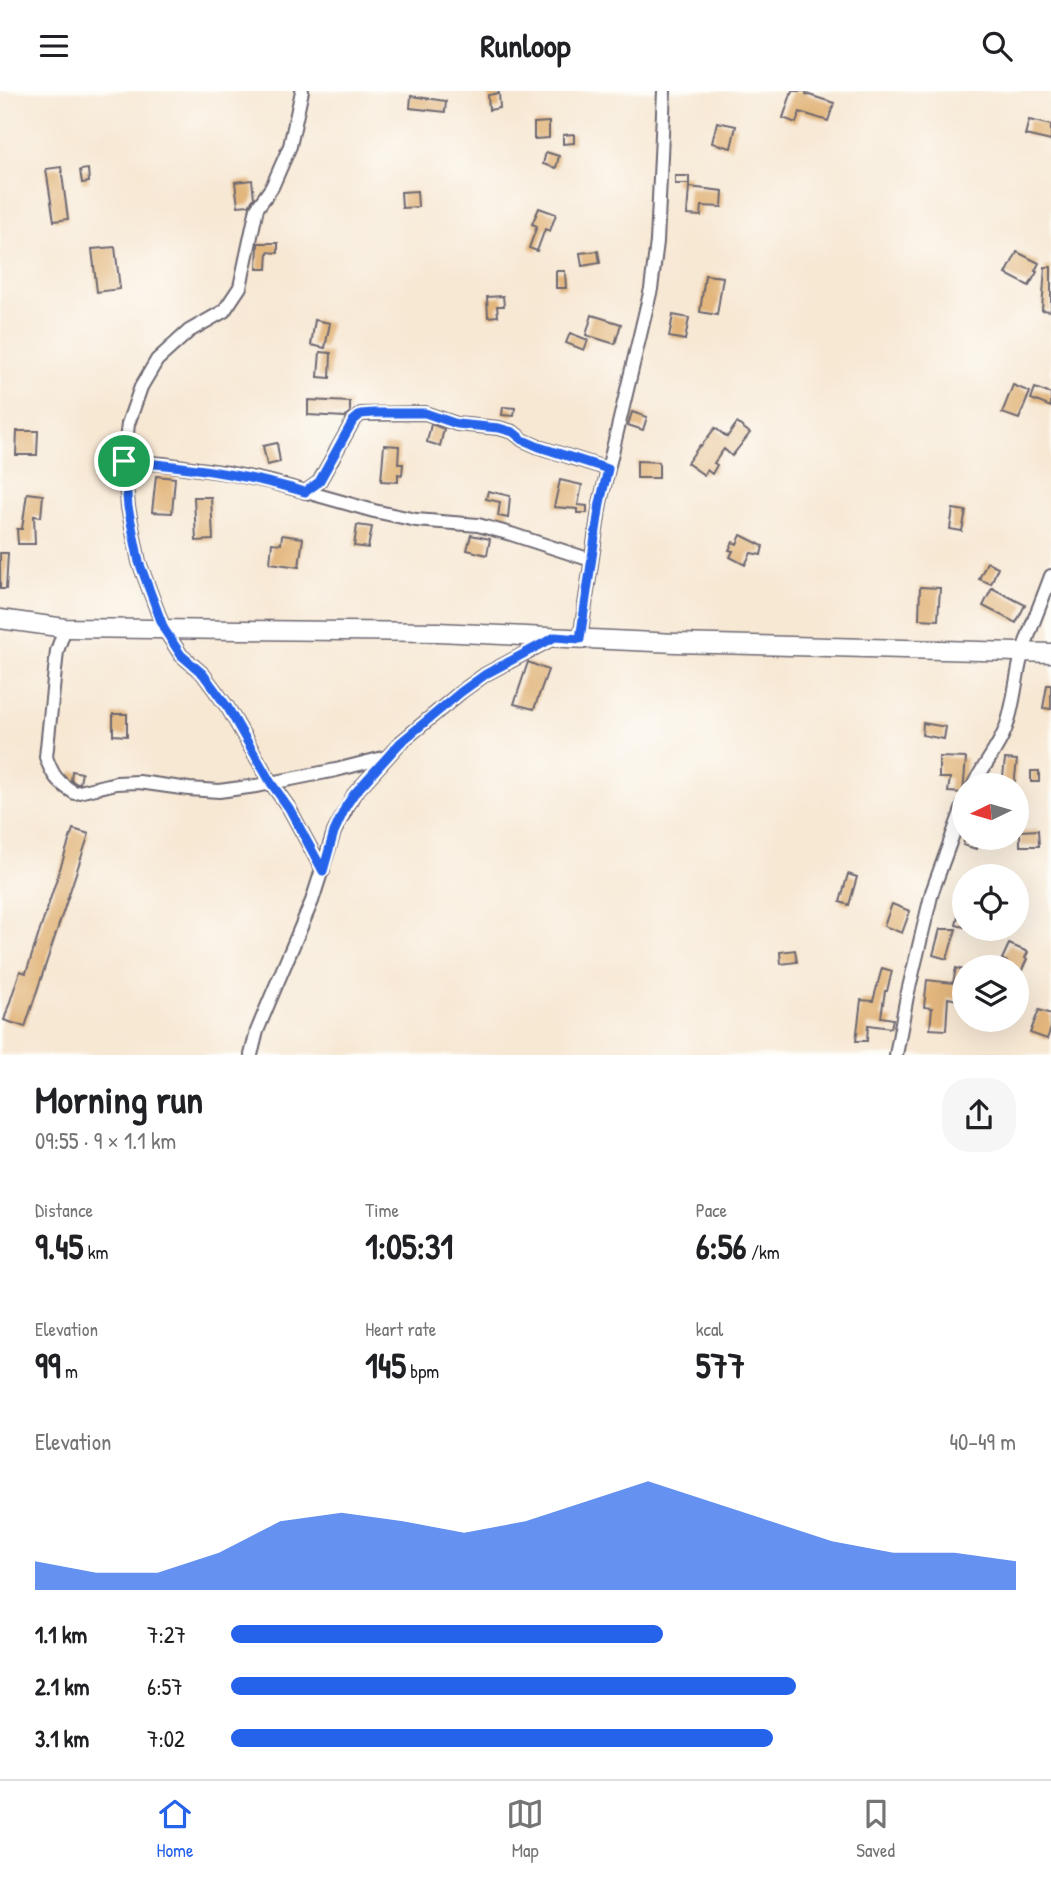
<!DOCTYPE html>
<html lang="en">
<head>
<meta charset="utf-8">
<style>
  :root { --surface:#fff; --page:#f6f6f6; --text:#202124; --muted:#757577; --line:#e0e0e0; --accent:#2563eb }
  body { margin:0; font-family:"Patrick Hand",sans-serif; background:var(--page); color:var(--text); height:100vh; display:flex; flex-direction:column; font-size:26px; white-space:nowrap }
  * { box-sizing:border-box; margin:0 }
  p { font-size:23px; color:var(--muted) }
  .icon { flex:none; width:38px; height:38px; fill:none; stroke:currentColor; stroke-width:2; stroke-linecap:round; stroke-linejoin:round }
  .map { position:relative; height:964px; overflow:hidden }
  .drawer { display:flex; flex-direction:column; background:var(--surface); flex:1 }
  .drawer>* { flex:none }
  .needle { width:46px; rotate:265deg }
  .controls { position:absolute; left:952px; top:682px; display:grid; gap:14px }
  .controls a { display:grid; place-items:center; width:77px; height:77px; border-radius:50%; background:var(--surface); box-shadow:0 7px 28px #0002; font-size:35px }
  .pin { position:absolute; display:grid; place-items:center; width:60px; height:60px; color:#fff; margin:-30px; border:4px solid #fff; border-radius:50%; box-shadow:0 2px 7px #0007 }
  .round { display:grid; place-items:center; flex:none; width:74px; height:74px; border-radius:28px; background:var(--page) }
  .overview { display:flex; align-items:center; justify-content:space-between; height:119px; padding:0 35px }
  h1 { font-size:38px; font-weight:700; line-height:52px }
  .figures { display:grid; grid-template-columns:repeat(3,1fr); gap:10px; height:119px; padding:7px 35px }
  .figures div { display:grid; align-content:center }
  .figures b { font-size:35px; font-weight:700 }
  .figures small { font-size:19px; font-weight:400 }
  .figures p { font-size:19px }
  .chart { height:196px; padding:14px 35px }
  .chart p { display:flex; justify-content:space-between }
  .chart svg { width:100%; height:126px; margin-top:7px; fill:var(--accent); opacity:.7 }
  ul { padding:0 35px; list-style:none; font-size:23px }
  li { display:grid; grid-template-columns:112px 84px 1fr; align-items:center; height:52px }
  li i { height:18px; border-radius:9px; background:var(--accent) }
  header { display:flex; justify-content:space-between; align-items:center; height:91px; padding:0 35px; background:var(--surface); font-size:32px; font-weight:700 }
  .dock { display:flex; justify-content:space-around; align-items:center; height:98px; border-top:2px solid var(--line); background:var(--surface); font-size:19px; color:var(--muted) }
  .dock a { display:grid; justify-items:center; gap:4px }
  .dock .on { color:var(--accent) }
  .map>svg:first-child { display:block }
  .building { fill:#e2b67d }
  .lines { fill:none; stroke-linecap:round; stroke-linejoin:round }
  .minor-casing { stroke:#6d6771; stroke-width:16 }
  .secondary-casing { stroke:#6d6771; stroke-width:21 }
  .minor { stroke:#fff; stroke-width:12 }
  .secondary { stroke:#fff; stroke-width:18 }
  .route-casing { stroke:#fff; stroke-width:14 }
  .route { stroke:#2563eb; stroke-width:9 }
</style>
</head>
<body>
<header><svg class="icon" aria-label="menu" viewBox="0 0 24 24"><path d="M4 6h16M4 12h16M4 18h16"/></svg>Runloop<svg class="icon" aria-label="search" viewBox="0 0 24 24"><circle cx="10" cy="10" r="6"/><path d="M15 15l6 6"/></svg></header>
<div class="map">
<svg width="1051" height="964" viewBox="0 0 1051 964">
  <rect width="100%" height="100%" fill="#fdfcf7"/>
  <filter id="ink" filterUnits="userSpaceOnUse"><feTurbulence type="fractalNoise" baseFrequency=".0143" numOctaves="2"/><feDisplacementMap in="SourceGraphic" scale="14" xChannelSelector="R" yChannelSelector="G"/><feConvolveMatrix kernelMatrix="1 2 1 2 8 2 1 2 1" color-interpolation-filters="sRGB"/></filter>
  <filter id="wash" filterUnits="userSpaceOnUse"><feTurbulence type="fractalNoise" baseFrequency=".00686" numOctaves="4" result="noise"/><feDisplacementMap in="SourceGraphic" scale="28" xChannelSelector="R" yChannelSelector="G"/><feGaussianBlur stdDeviation="1.57" result="paint"/><feColorMatrix in="noise" values="0 0 0 0 0 0 0 0 0 0 0 0 0 0 0 0 0 1.4 0 .05"/><feComposite in="paint" operator="in"/></filter>
  <g filter="url(#wash)">
    <rect width="100%" height="100%" fill="#f7e8d4"/>
    <g id="blocks">
      <path class="building" d="M 792,0 L 807,0 L 806,3 L 834,12 L 828,30 L 800,21 L 796,32 L 783,27 Z
        M 499,2 L 500,17 L 489,19 L 488,4 Z
        M 411,5 L 446,10 L 445,21 L 410,17 Z
        M 1029,29 L 1051,34 L 1051,50 L 1025,44 Z
        M 549,31 L 549,47 L 534,48 L 534,32 Z
        M 717,31 L 736,35 L 731,57 L 712,52 Z
        M 574,43 L 574,52 L 563,53 L 563,44 Z
        M 546,61 L 559,65 L 556,77 L 543,73 Z
        M 61,76 L 68,128 L 54,130 L 46,78 Z
        M 88,78 L 89,91 L 82,92 L 80,79 Z
        M 675,85 L 689,85 L 689,93 L 675,93 Z
        M 252,89 L 254,107 L 249,114 L 238,115 L 235,91 Z
        M 689,96 L 723,100 L 722,116 L 702,115 L 701,125 L 687,124 Z
        M 417,100 L 418,116 L 402,117 L 401,101 Z
        M 539,117 L 556,123 L 550,140 L 545,138 L 537,160 L 529,157 L 537,135 L 532,133 Z
        M 258,152 L 278,152 L 278,162 L 268,161 L 267,178 L 257,178 Z
        M 115,156 L 120,198 L 97,201 L 92,158 Z
        M 598,160 L 600,172 L 582,175 L 580,162 Z
        M 1017,161 L 1039,172 L 1035,180 L 1037,181 L 1029,195 L 1006,183 Z
        M 1045,176 L 1051,176 L 1051,220 L 1042,219 Z
        M 556,180 L 565,180 L 566,197 L 556,197 Z
        M 705,184 L 723,186 L 717,224 L 700,221 Z
        M 503,205 L 504,215 L 497,215 L 498,225 L 488,226 L 487,206 Z
        M 592,224 L 621,233 L 615,253 L 586,244 Z
        M 673,224 L 689,227 L 685,249 L 669,246 Z
        M 315,229 L 330,232 L 325,257 L 311,254 Z
        M 570,242 L 588,249 L 584,259 L 566,252 Z
        M 320,261 L 331,262 L 330,287 L 318,286 Z
        M 1013,294 L 1030,301 L 1019,328 L 1002,322 Z
        M 1035,297 L 1051,303 L 1051,316 L 1031,308 Z
        M 308,309 L 350,311 L 350,321 L 345,326 L 308,324 Z
        M 503,316 L 515,317 L 514,325 L 502,324 Z
        M 632,321 L 647,326 L 643,339 L 628,334 Z
        M 737,332 L 750,342 L 732,365 L 724,358 L 714,372 L 717,374 L 712,383 L 707,379 L 704,384 L 687,372 L 700,354 L 701,355 L 715,337 L 727,346 Z
        M 431,333 L 444,338 L 440,355 L 427,351 Z
        M 17,340 L 38,340 L 37,364 L 16,364 Z
        M 277,352 L 280,371 L 267,374 L 263,355 Z
        M 384,354 L 399,355 L 398,373 L 403,373 L 402,384 L 398,383 L 398,391 L 381,390 Z
        M 637,370 L 659,371 L 659,387 L 637,387 Z
        M 156,385 L 175,387 L 172,422 L 152,421 Z
        M 560,389 L 582,394 L 578,414 L 587,415 L 587,422 L 577,422 L 577,418 L 554,416 Z
        M 488,400 L 510,405 L 508,427 L 498,425 L 500,411 L 486,408 Z
        M 27,402 L 43,404 L 41,426 L 34,425 L 35,453 L 18,453 L 17,438 L 22,438 Z
        M 194,406 L 211,406 L 213,449 L 196,450 Z
        M 953,418 L 966,420 L 962,440 L 950,438 Z
        M 357,434 L 372,436 L 368,457 L 354,455 Z
        M 282,444 L 303,447 L 299,476 L 270,472 L 272,452 L 281,453 Z
        M 471,444 L 490,448 L 487,464 L 467,459 Z
        M 741,444 L 763,455 L 761,464 L 751,462 L 745,474 L 730,466 L 733,460 L 729,459 L 733,451 L 737,453 Z
        M 0,462 L 8,462 L 6,498 L 0,498 Z
        M 987,471 L 998,476 L 991,493 L 979,488 Z
        M 920,496 L 940,497 L 938,529 L 919,528 Z
        M 992,497 L 1025,514 L 1016,532 L 983,515 Z
        M 528,571 L 548,579 L 534,618 L 514,613 Z
        M 1047,594 L 1051,594 L 1051,618 L 1043,617 Z
        M 113,623 L 127,623 L 127,645 L 113,644 Z
        M 923,632 L 946,636 L 944,648 L 922,644 Z
        M 939,666 L 966,667 L 963,702 L 948,701 L 950,687 L 939,687 Z
        M 1005,668 L 1017,669 L 1014,695 L 1002,694 Z
        M 72,680 L 82,682 L 80,692 L 77,693 L 71,689 Z
        M 1031,680 L 1039,680 L 1039,691 L 1031,691 Z
        M 73,738 L 89,743 L 25,936 L 4,929 L 20,880 L 26,882 Z
        M 1038,739 L 1039,755 L 1020,755 L 1020,740 Z
        M 965,747 L 978,747 L 976,758 L 963,754 Z
        M 848,783 L 857,786 L 849,814 L 840,811 Z
        M 892,813 L 910,820 L 902,842 L 884,835 Z
        M 961,813 L 964,813 L 964,836 L 956,834 Z
        M 940,838 L 956,838 L 947,868 L 933,864 Z
        M 1009,853 L 1028,861 L 1025,867 L 1027,868 L 1017,890 L 1017,877 L 1004,877 L 1007,871 L 1002,868 Z
        M 795,859 L 797,871 L 781,873 L 780,861 Z
        M 882,877 L 892,880 L 887,900 L 885,900 L 881,926 L 893,928 L 891,937 L 868,934 L 867,950 L 856,950 L 861,909 L 873,910 Z
        M 956,877 L 964,879 L 963,910 L 948,907 L 946,939 L 930,938 L 932,917 L 924,916 L 927,889 L 953,892 Z
        M 1039,919 L 1051,923 L 1051,937 L 1047,948 L 1030,942 Z"/>
    </g>
  </g>
  <g filter="url(#ink)">
    <use href="#blocks" fill-opacity="0" stroke="#6d6771" stroke-width="2"/>
    <g class="lines">
      <defs>
        <path id="minor" d="M 302,0 L 290,55 L 272,96 L 257,117 L 240,196 L 224,220 L 189,240 L 157,269 L 141,296 L 128,333 L 124,370 L 128,416 L 139,471 L 164,538 L 181,564 L 203,583 L 228,617 L 271,692 L 289,717 L 323,780
          M 124,370 L 163,373 L 228,382 L 271,391 L 374,420 L 416,429 L 478,434 L 511,443 L 591,469
          M 305,401 L 319,391 L 353,330 L 361,323 L 425,322 L 457,333 L 499,337 L 513,341 L 523,349 L 539,356 L 608,378
          M 65,537 L 57,560 L 46,666 C 52,684 58,692 75,702 L 116,692 L 139,691 L 189,698 L 219,700 L 256,695 L 336,679 L 387,666
          M 580,548 L 600,412 L 651,198 L 657,151 L 664,0
          M 973,695 C 983,675 997,659 1005,639 C 1015,614 1015,586 1023,560 C 1031,535 1042,510 1051,485
          M 251,964 L 257,940 L 269,911 L 312,810 L 334,741 L 354,703 L 400,652 L 461,601 L 486,583 L 552,548
          M 896,964 L 907,905 L 932,801 L 964,713"/>
        <path id="secondary" d="M 0,528 L 65,537 L 438,541 L 676,552 L 1051,562"/>
      </defs>
      <use href="#minor" class="minor-casing"/>
      <use href="#secondary" class="secondary-casing"/>
      <use href="#minor" class="minor"/>
      <use href="#secondary" class="secondary"/>
    </g>
  </g>
  <g class="lines" filter="url(#ink)">
    <defs>
      <path id="route" d="M 374,322 L 425,322 L 457,333 L 499,337 L 513,341 L 523,349 L 539,356 L 608,378 L 600,412 L 580,548 L 555,546 L 486,583 L 461,601 L 400,652 L 354,703 L 346,715 L 334,741 L 323,780 L 289,717 L 271,692 L 228,617 L 203,583 L 181,564 L 164,538 L 139,471 L 128,416 L 124,370 C 186,375 246,383 305,401 L 319,391 L 353,330 L 361,323 Z"/>
    </defs>
    <use href="#route" class="route-casing"/>
    <use href="#route" class="route"/>
  </g>
</svg>
<div class="controls">
<a><svg class="needle" viewBox="-14 -14 28 28"><path d="M0-13l5 13h-10z" fill="#e53935"/><path d="M0 13l5-13h-10z" fill="#757577"/></svg></a>
<a><svg class="icon" aria-label="locate" viewBox="0 0 24 24"><circle cx="12" cy="12" r="6"/><path d="M12 2v4M12 18v4M2 12h4M18 12h4"/></svg></a>
<a><svg class="icon" aria-label="layers" viewBox="0 0 24 24"><path d="M12 4l9 5-9 5-9-5zM3 14l9 5 9-5"/></svg></a>
</div>
<div class="pin" style="left:124px;top:370px;background:#1e9e55"><svg class="icon" aria-label="arrive" viewBox="0 0 24 24"><path d="M6 21V4h12l-3 4 3 4H6"/></svg></div>
</div>
<section class="drawer">
<div class="overview"><div><h1>Morning run</h1><p>09:55 · 9 × 1.1 km</p></div><a class="round"><svg class="icon" aria-label="share" viewBox="0 0 24 24"><path d="M12 15V3M7 8l5-5 5 5M5 13v7h14v-7"/></svg></a></div>
<div class="figures">
<div><p>Distance</p><b>9.45<small> km</small></b></div>
<div><p>Time</p><b>1:05:31</b></div>
<div><p>Pace</p><b>6:56<small> /km</small></b></div>
</div>
<div class="figures">
<div><p>Elevation</p><b>99<small> m</small></b></div>
<div><p>Heart rate</p><b>145<small> bpm</small></b></div>
<div><p>kcal</p><b>577</b></div>
</div>
<div class="chart"><p><span>Elevation</span>40–49 m</p>
<svg viewBox="0 0 160 44" preserveAspectRatio="none"><path d="M0 44V34L10 38L20 38L30 31L40 20L50 17L60 20L70 24L80 20L90 13L100 6L110 13L120 20L130 27L140 31L150 31L160 34V44z"/></svg>
</div>
<ul>
<li><b>1.1 km</b>7:27<i style="width:55%"></i></li>
<li><b>2.1 km</b>6:57<i style="width:72%"></i></li>
<li><b>3.1 km</b>7:02<i style="width:69%"></i></li>
</ul>
</section>
<nav class="dock">
<a class="on"><svg class="icon" aria-label="home" viewBox="0 0 24 24"><path d="M3 11l9-7 9 7M6 9v11h12V9"/></svg>Home</a>
<a><svg class="icon" aria-label="map" viewBox="0 0 24 24"><path d="M3 6l6-2 6 2 6-2v14l-6 2-6-2-6 2zM9 4v14M15 6v14"/></svg>Map</a>
<a><svg class="icon" aria-label="saved" viewBox="0 0 24 24"><path d="M7 4h10v16l-5-4-5 4z"/></svg>Saved</a>
</nav>
</body>
</html>
